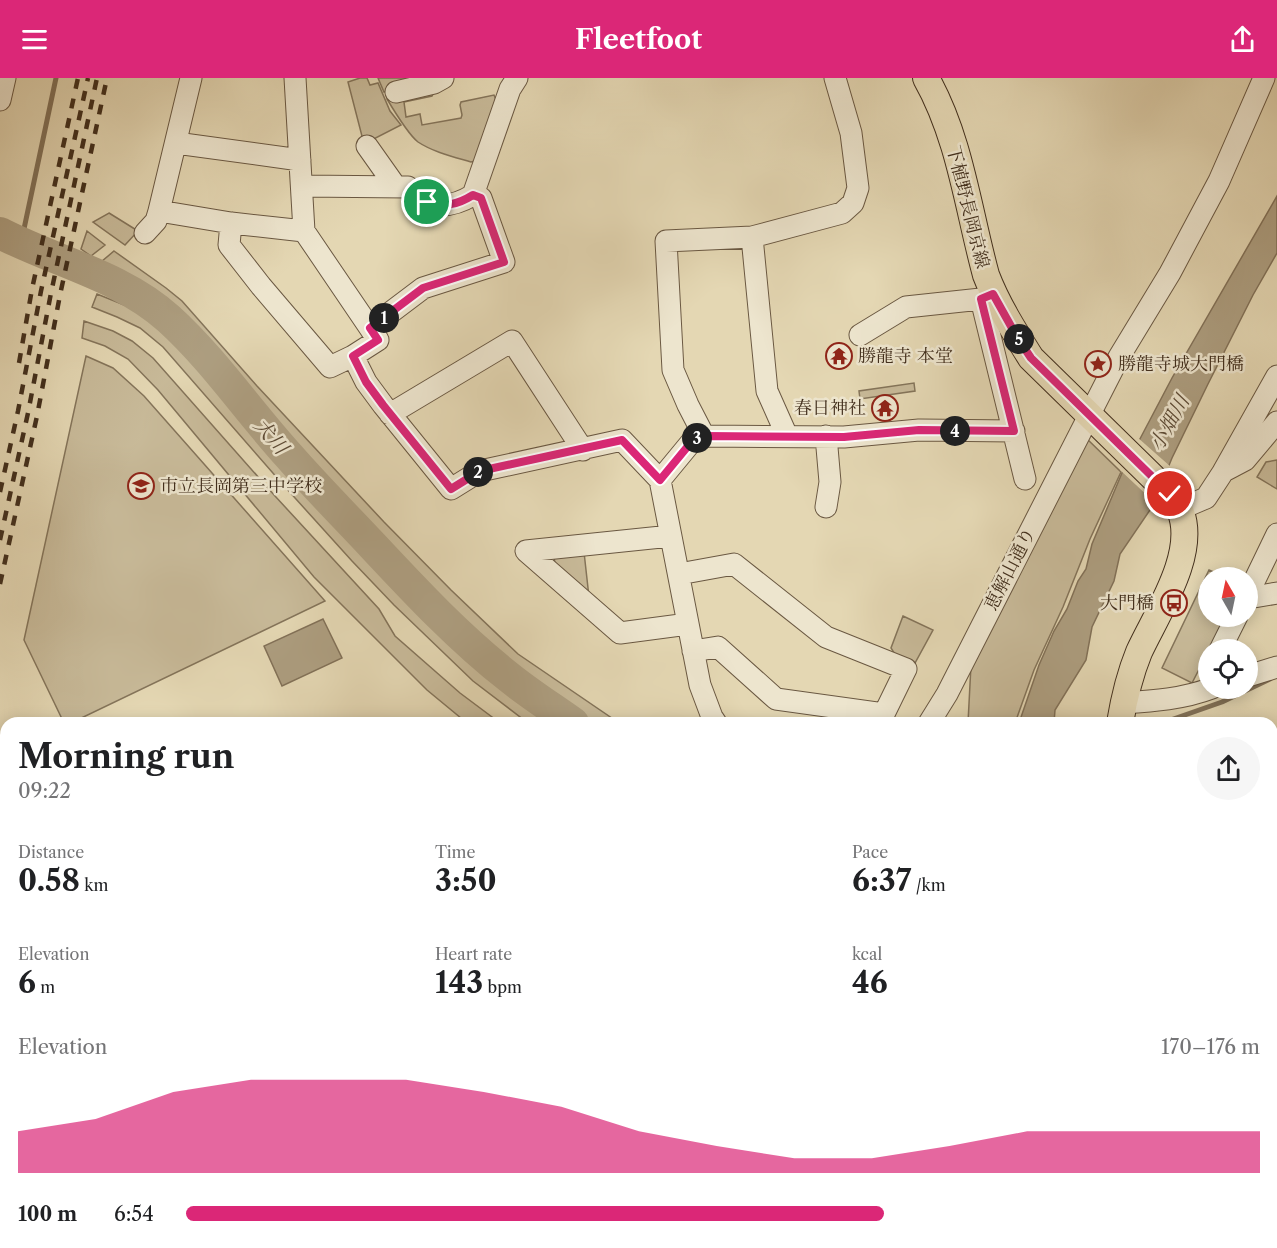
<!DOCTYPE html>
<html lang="en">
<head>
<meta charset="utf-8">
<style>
  :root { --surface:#fff; --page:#f6f6f6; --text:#202124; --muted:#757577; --accent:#db2777 }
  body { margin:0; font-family:"Libre Caslon Text","Noto Serif JP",serif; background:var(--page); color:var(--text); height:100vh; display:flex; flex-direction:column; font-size:22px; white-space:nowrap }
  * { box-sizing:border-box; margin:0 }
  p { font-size:20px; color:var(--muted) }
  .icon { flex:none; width:33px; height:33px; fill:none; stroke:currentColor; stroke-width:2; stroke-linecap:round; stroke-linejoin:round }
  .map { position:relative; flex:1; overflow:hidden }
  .panel { position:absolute; left:0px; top:639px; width:1278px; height:531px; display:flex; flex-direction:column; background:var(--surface); border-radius:18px 18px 0 0; box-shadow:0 3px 15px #0003 }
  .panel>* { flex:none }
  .needle { width:39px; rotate:351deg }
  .controls { position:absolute; left:1198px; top:489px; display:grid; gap:12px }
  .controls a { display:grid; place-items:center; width:60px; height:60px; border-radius:50%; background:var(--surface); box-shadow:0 3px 15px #0003; font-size:30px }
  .pin { position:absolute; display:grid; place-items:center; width:51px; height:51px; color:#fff; margin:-26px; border:3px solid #fff; border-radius:50%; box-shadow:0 2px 6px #0007 }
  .km { position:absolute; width:30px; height:30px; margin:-15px; border-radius:50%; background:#222; color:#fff; font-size:16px; line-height:30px; text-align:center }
  .round { display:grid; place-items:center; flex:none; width:63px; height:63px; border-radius:32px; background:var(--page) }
  .headline { display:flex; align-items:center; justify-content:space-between; height:102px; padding:0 18px }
  h1 { font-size:33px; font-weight:800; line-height:45px }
  .metrics { display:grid; grid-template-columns:repeat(3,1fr); gap:9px; height:102px; padding:6px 18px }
  .metrics div { display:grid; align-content:center }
  .metrics b { font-size:30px; font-weight:800 }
  .metrics small { font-size:16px; font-weight:400 }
  .metrics p { font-size:16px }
  .chart { height:168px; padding:12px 18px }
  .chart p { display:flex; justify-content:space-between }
  .chart svg { width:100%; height:108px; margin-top:6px; fill:var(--accent); opacity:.7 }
  ul { padding:0 18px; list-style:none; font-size:20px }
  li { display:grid; grid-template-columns:96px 72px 1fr; align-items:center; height:45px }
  li i { height:15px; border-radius:8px; background:var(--accent) }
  header { display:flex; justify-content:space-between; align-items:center; height:78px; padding:0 18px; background:var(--accent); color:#fff; font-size:27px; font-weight:800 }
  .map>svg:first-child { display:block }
  .green { fill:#c8ba99; stroke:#84745a; stroke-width:1.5 }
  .water { fill:#ad9e80; stroke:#827158; stroke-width:1.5 }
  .pier { fill:#e4d7b3 }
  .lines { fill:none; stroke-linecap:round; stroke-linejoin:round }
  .stream { stroke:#827158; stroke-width:5 }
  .river { stroke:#ad9e80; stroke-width:32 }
  .minor-casing { stroke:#6a5842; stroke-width:23 }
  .major-casing { stroke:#412e1c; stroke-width:28 }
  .minor { stroke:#ede5ce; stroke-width:21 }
  .major { stroke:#e4d7b3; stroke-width:26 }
  .rail { stroke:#412e1c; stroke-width:4.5; stroke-dasharray:10 10; stroke-linecap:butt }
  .route-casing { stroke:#fff; stroke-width:12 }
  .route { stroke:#db2777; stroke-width:8 }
  .labels { text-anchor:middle; stroke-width:5; stroke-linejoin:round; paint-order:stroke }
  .street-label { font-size:18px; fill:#412e1c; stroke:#ede5ce }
  .poi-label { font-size:18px; fill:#412e1c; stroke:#ede5ce; text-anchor:start }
  .water-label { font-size:20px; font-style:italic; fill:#5c4a35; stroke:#ede5ce }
</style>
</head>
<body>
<header><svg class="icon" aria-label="menu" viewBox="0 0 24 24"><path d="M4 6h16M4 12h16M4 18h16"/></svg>Fleetfoot<svg class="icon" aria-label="share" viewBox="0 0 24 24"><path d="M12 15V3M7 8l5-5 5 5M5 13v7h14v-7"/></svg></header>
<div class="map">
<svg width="1277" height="1170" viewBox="0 0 1277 1170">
  <rect width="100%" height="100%" fill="#e4d7b3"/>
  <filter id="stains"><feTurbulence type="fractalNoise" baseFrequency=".00333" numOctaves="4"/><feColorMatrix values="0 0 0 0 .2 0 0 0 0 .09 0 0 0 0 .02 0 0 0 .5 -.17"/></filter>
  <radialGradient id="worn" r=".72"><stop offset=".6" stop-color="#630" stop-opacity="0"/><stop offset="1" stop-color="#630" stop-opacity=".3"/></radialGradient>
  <path class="green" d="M 360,0 L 367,0 L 370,7 L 378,5 L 390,33 L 401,47 L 364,66 L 348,4 Z
    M 378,0 L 431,0 L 384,14 Z
    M 433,16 L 432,18 L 404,24 L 406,39 L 420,36 L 422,47 L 461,40 L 462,37 L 460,27 L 461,24 L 494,17 L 496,22 L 475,83 L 471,84 C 454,79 433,74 418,64 C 409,57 393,31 387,21 L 388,18 Z
    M 109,135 L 138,153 L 125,167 L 93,144 Z
    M 87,153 L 105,167 L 91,178 L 81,171 Z
    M 114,173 L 166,210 L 182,223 L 257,308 L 384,444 L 451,512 L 518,576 L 619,645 L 585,645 L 505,588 L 435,523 L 368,454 L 173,235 L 155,222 L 101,184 Z
    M 97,216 L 144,235 L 172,259 L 224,317 L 276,377 L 432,543 L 490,595 L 557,645 L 528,645 L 473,603 L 394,527 L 352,483 L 286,410 L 163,269 L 140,250 L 117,239 L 92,229 Z
    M 84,243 L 113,253 L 132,263 L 153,280 L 275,418 L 379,531 L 395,558 L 460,615 L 500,645 L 467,645 L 427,612 L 314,499 L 158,312 L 128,281 L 105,268 L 82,260 Z
    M 86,278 L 113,290 L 144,318 L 325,523 L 71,645 L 64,645 L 24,562 Z
    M 914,305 L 915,313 L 860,321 L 859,313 Z
    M 1085,359 L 1121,394 L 1090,461 L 1063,529 L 1034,592 L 1015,645 L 968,645 L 971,587 Z
    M 1277,382 L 1277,411 L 1257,399 L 1266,384 Z
    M 584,474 L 589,519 L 555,487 L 554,478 Z
    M 1209,492 L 1225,499 L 1209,500 L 1209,538 L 1226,539 L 1192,605 L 1162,590 Z
    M 903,538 L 933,552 L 915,585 L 896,578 L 891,570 Z
    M 6,838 L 6,1136 L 0,1118 L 0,840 Z
    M 15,1164 L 305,1164 L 304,1170 L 19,1170 Z
    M 550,1164 L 615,1164 L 616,1170 L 551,1170 Z"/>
  <path class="water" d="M 1277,118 L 1277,175 L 1253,217 L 1208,306 L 1172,380 L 1152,429 L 1120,476 L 1114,503 L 1092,549 L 1086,582 L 1055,632 L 1054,645 L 1019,645 L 1039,587 L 1054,553 L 1067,531 L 1078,503 L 1086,491 L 1092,466 L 1122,395 L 1172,300 Z
    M 323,541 L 342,580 L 282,608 L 264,568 Z
    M 1060,1164 L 1118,1164 L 1118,1170 L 1062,1170 Z"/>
  <path class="pier" d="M 1137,359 L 1171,389 L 1155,430 L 1151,421 L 1120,392 Z"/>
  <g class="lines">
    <path class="stream" d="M 21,165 L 56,0
      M 1162,645 L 1222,624 L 1270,601"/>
    <path class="river" d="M 0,155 C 56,184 122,198 169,241 C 214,282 248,333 289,378 C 316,409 345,438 373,468 C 416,514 460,561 510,600 C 530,616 552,630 573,645"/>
    <defs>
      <path id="minor" d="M 191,0 L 159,133 L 231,145 L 304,153 L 295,0
        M 396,14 L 434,5 L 443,0
        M 0,22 L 5,0
        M 176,65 L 300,82
        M 367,68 L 396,109
        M 302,108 L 408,109 C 428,131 448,132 473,117 L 510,11 L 517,0
        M 231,145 L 229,167 L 261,208 L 330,289 L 353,278 L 366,304 L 383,327 L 451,411 L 480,393 L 622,362 L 660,402 L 700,607 L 712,639 L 716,645
        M 304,153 L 378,262 L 353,278
        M 145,155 L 156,143 L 159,133
        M 981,221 L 1025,401
        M 370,250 L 423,210 L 504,184 L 481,120 L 473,117
        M 860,257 L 906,229 L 981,221 L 993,216
        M 390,336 L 512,263 L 583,372
        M 704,358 L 688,327 L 673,292 L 666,163 L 752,159
        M 787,358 L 767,313 L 752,159 L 842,135 L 853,125 L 858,110 L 851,55 L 835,0
        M 1226,392 L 1245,382 L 1277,344
        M 660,402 L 693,362 L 704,358 L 844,359 L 919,352 L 1014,353
        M 826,429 L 830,404 L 826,358
        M 1180,431 L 1206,420 L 1223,394 L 1277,298
        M 671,458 L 526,473 L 620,555 L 688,546
        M 679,496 L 734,486 L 826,559 L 906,591 L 884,636 L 776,621 L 718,569 L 693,573
        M 1248,516 L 1277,456
        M 1248,520 L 1277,515
        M 1220,572 L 1237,538
        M 1248,598 L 1277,589
        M 1123,625 C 1154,623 1183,621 1212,610
        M 929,645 L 947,616 L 1119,279 L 1170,195 L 1219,103 L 1264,0
        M 0,825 L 6,823
        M 1272,908 L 1277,908
        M 0,1143 L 6,1161
        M 405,1164 L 405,1170
        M 543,1164 L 544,1170
        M 629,1164 L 630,1170
        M 716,1164 L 718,1170
        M 771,1164 L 772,1170
        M 889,1164 L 891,1170
        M 947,1164 L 950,1170
        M 988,1164 L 990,1170
        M 309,1170 L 311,1164"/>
      <path id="major" d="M 926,0 C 960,60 968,131 986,197 C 997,226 1014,253 1031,280 L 1170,416 C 1173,421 1178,426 1180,432 C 1198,475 1157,535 1139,574 C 1130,596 1124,621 1120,645
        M 1181,1164 L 1182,1170"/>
    </defs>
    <use href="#minor" class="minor-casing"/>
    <use href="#major" class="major-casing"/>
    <use href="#minor" class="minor"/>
    <use href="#major" class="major"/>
    <path class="rail" d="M 19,285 L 32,211 L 78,0
      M 0,414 L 18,333 L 41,213 L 88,0
      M 0,462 L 28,335 L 51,215 L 97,0
      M 0,506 L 37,338 L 60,217 L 107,0"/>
  </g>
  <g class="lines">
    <defs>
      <path id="route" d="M 427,124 C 445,129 457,127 473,117 L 481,120 L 504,184 L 423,210 L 370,250 L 378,262 L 353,278 L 366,304 L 383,327 L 451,411 L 480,393 L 622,362 L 660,402 L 693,362 L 704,358 L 844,359 L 919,352 L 1014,353 L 981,221 L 993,216 L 1017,259 L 1031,280 L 1170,416"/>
    </defs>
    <use href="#route" class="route-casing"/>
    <use href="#route" class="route"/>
  </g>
  <defs>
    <symbol id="temple-ring" viewBox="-11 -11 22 22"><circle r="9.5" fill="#ede5ce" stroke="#8f2418" stroke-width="1.5"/><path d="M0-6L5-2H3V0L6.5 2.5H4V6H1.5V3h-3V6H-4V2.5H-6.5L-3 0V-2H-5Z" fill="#8f2418"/></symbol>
    <symbol id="sight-ring" viewBox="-11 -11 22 22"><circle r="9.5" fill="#ede5ce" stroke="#8f2418" stroke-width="1.5"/><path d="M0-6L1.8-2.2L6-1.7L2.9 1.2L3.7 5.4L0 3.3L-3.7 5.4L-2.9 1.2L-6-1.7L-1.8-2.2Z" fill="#8f2418"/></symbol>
    <symbol id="school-ring" viewBox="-11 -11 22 22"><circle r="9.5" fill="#ede5ce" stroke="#8f2418" stroke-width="1.5"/><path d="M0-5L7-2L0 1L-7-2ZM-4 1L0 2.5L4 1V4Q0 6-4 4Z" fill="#8f2418"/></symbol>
    <symbol id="bus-ring" viewBox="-11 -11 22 22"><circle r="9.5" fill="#ede5ce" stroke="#8f2418" stroke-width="1.5"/><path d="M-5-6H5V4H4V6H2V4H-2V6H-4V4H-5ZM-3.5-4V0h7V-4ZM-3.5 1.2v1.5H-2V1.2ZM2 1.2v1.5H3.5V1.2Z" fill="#8f2418"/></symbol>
  </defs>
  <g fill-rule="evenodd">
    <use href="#temple-ring" x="824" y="263" width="30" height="30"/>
    <use href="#sight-ring" x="1083" y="271" width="30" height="30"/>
    <use href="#temple-ring" x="870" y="315" width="30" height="30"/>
    <use href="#school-ring" x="126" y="393" width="30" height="30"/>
    <use href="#bus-ring" x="1159" y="510" width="30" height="30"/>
  </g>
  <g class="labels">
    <g class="street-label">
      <text transform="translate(968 129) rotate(76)" y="6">下植野長岡京線</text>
      <text transform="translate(1010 491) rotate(-63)" y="6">恵解山通り</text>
    </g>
    <g class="poi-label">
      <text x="858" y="284">勝龍寺 本堂</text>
      <text x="1118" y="292">勝龍寺城大門橋</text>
      <text x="866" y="336" text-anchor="end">春日神社</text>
      <text x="160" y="414">市立長岡第三中学校</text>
      <text x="1154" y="531" text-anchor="end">大門橋</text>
    </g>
    <g class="water-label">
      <text transform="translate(1169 345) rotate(-61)" y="7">小畑川</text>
      <text transform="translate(271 358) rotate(49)" y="7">犬川</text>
    </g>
  </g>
  <rect width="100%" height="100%" filter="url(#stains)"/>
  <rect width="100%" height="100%" fill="url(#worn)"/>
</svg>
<div class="controls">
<a><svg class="needle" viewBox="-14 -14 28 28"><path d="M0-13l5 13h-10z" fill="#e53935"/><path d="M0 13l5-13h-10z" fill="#757577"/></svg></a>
<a><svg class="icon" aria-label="locate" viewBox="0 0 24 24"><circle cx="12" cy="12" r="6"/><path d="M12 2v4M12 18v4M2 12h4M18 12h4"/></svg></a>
</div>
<div class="pin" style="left:427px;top:124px;background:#1e9e55"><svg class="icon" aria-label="arrive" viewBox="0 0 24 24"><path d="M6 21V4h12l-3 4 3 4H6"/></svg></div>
<div class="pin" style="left:1170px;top:416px;background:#d93025"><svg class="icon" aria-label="check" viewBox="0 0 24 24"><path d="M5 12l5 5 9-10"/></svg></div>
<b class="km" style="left:384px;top:240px">1</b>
<b class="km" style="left:478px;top:394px">2</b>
<b class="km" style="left:697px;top:360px">3</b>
<b class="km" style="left:955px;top:353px">4</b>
<b class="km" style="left:1019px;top:261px">5</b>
<section class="panel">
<div class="headline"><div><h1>Morning run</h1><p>09:22</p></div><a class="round"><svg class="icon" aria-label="share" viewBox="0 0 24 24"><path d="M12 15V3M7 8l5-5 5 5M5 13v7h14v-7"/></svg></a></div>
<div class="metrics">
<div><p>Distance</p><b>0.58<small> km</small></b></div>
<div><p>Time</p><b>3:50</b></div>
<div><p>Pace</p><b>6:37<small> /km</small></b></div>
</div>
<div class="metrics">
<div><p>Elevation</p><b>6<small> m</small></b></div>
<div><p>Heart rate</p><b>143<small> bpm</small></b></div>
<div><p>kcal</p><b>46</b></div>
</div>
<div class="chart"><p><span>Elevation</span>170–176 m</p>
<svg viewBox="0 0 160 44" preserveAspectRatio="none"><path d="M0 44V27L10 22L20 11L30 6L40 6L50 6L60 11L70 17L80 27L90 33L100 38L110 38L120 33L130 27L140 27L150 27L160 27V44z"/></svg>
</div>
<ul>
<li><b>100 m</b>6:54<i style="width:65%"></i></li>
</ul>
</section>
</div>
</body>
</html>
